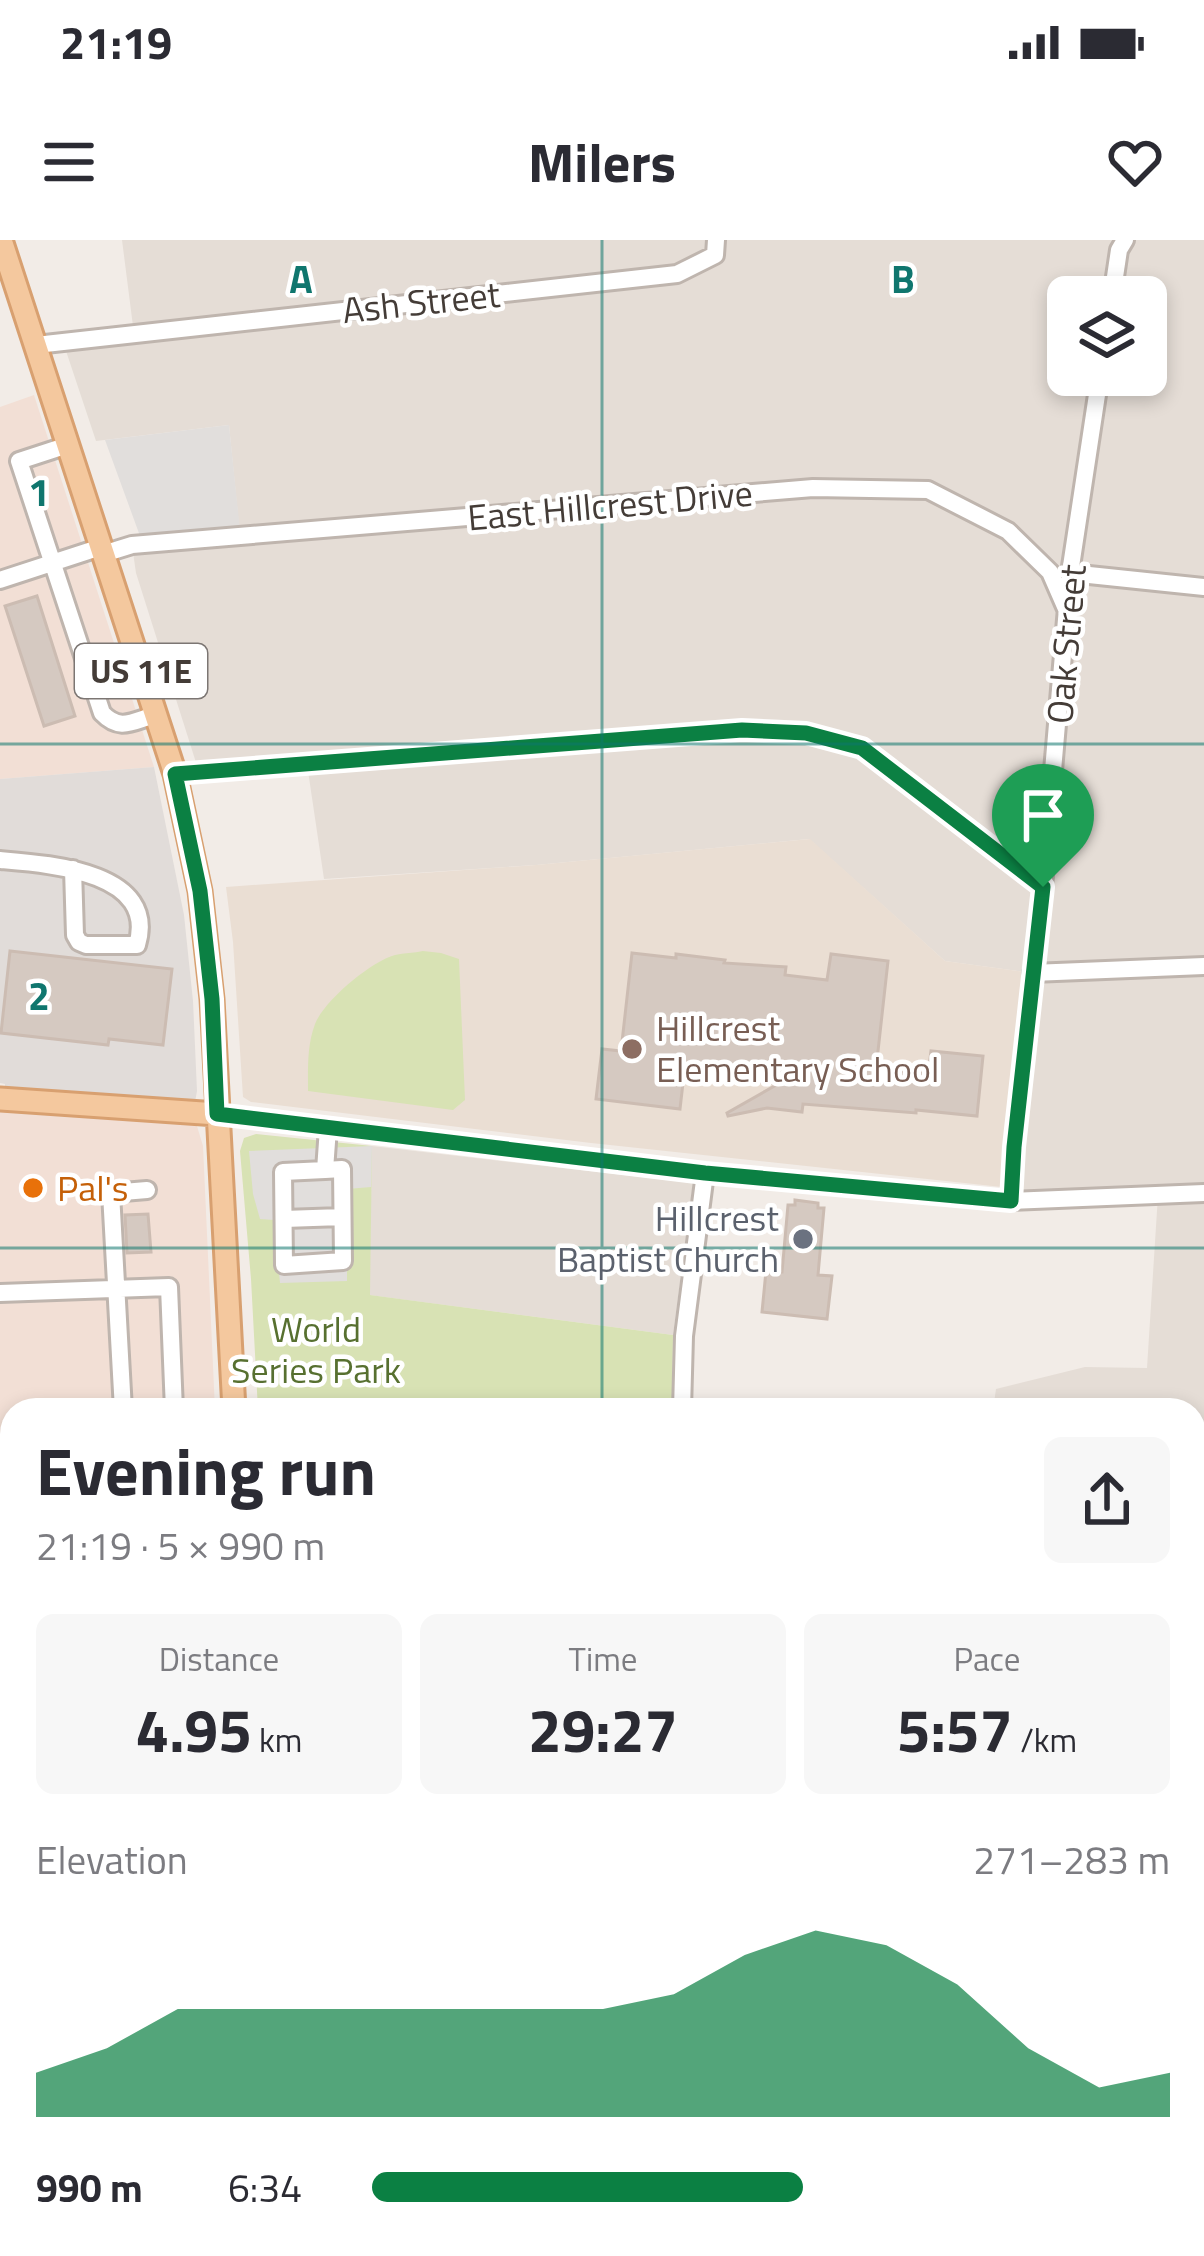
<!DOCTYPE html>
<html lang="en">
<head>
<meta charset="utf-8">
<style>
  :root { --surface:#fff; --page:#f7f7f7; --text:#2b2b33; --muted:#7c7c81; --accent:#0b8043 }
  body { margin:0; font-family:"Titillium Web",sans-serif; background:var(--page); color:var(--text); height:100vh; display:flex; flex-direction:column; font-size:45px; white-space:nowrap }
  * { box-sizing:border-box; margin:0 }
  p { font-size:39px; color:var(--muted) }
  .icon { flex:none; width:66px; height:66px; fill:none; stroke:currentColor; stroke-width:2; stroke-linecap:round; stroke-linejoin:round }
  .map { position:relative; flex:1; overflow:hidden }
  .details { position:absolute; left:0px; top:1158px; width:1206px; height:858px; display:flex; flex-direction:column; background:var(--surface); border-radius:36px 36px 0 0; box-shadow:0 6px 18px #0003 }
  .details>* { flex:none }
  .buttons { position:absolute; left:1047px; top:36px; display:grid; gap:24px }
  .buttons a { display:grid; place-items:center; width:120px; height:120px; border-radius:18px; background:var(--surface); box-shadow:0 6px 18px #0003; font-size:60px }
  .pin { position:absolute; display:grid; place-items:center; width:102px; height:102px; color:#fff; margin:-123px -51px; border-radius:50% 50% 50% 0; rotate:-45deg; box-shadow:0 0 12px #0007 }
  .pin .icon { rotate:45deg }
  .round { display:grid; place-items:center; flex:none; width:126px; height:126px; border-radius:18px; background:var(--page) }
  .headline { display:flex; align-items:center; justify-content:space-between; height:204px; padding:0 36px }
  h1 { font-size:66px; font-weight:700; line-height:90px }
  .figures { display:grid; grid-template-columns:repeat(3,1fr); gap:18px; height:204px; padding:12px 36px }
  .figures div { display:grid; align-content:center; border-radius:18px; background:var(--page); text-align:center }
  .figures b { font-size:60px; font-weight:700 }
  .figures small { font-size:33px; font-weight:400 }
  .figures p { font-size:33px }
  .chart { height:336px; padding:24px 36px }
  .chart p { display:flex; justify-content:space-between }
  .chart svg { width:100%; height:216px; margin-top:12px; fill:var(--accent); opacity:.7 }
  ul { padding:0 36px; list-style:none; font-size:39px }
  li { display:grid; grid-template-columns:192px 144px 1fr; align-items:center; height:90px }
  li i { height:30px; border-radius:15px; background:var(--accent) }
  .status { display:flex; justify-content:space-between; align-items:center; height:84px; padding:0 60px; background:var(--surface); direction:ltr }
  .status svg { height:33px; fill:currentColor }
  header { display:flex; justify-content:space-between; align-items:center; height:156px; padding:0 36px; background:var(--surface); font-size:54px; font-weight:700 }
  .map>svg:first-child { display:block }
  .residential { fill:#e5ddd6; fill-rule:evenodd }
  .commercial { fill:#f2dfd5 }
  .industrial { fill:#e1dcd9 }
  .education { fill:#eaded3 }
  .green { fill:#d8e2b4 }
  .parking { fill:#e1dedc }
  .building { fill:#d5c9c1; stroke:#ccbcb2; stroke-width:3 }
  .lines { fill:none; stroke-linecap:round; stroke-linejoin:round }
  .minor-casing { stroke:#bfb5ae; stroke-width:22 }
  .major-casing { stroke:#d8a070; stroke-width:27 }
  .minor { stroke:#fff; stroke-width:16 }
  .major { stroke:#f4c89e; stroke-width:21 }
  .rail-casing { stroke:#969696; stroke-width:9 }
  .rail { stroke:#fff; stroke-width:4.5; stroke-dasharray:14; stroke-linecap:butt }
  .route-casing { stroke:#fff; stroke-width:24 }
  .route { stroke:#0b8043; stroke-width:15 }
  .grid { fill:none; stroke:#0f766e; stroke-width:3; stroke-opacity:0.55 }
  .education-dot { fill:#8d6e63; stroke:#fff; stroke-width:4.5 }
  .food-dot { fill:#e8710a; stroke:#fff; stroke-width:4.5 }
  .worship-dot { fill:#6b7280; stroke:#fff; stroke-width:4.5 }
  .labels { text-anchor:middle; stroke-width:9; stroke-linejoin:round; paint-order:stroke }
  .shield { fill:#fff; stroke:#7c7673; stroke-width:3 }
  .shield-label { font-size:33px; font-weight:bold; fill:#443c37 }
  .street-label { font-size:36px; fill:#443c37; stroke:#fff }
  .education-label { font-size:36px; fill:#785e54; stroke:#fff; text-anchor:start }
  .food-label { font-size:36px; fill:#c56008; stroke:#fff; text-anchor:start }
  .worship-label { font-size:36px; fill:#5b616d; stroke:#fff; text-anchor:end }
  .park-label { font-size:36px; fill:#577030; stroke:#fff }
  .grid-label { font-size:39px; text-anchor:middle; font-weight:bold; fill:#0f766e; stroke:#fff; stroke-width:9; stroke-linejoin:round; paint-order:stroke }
</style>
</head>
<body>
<div class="status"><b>21:19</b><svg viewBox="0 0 49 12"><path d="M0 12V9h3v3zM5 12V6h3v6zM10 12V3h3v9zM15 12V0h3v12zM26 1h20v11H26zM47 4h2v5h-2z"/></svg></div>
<header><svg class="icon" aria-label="menu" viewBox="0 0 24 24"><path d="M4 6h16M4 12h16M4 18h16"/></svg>Milers<svg class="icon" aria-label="heart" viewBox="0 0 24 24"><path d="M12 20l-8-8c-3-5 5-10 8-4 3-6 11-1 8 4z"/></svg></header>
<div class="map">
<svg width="1204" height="2016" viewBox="0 0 1204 2016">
  <rect width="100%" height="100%" fill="#f2ece7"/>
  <path class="residential" d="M 122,0 L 1204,0 L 1204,1441 L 1194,1445 L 1194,1170 L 993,1170 L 996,1149 L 1085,1127 L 1147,1128 L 1158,955 L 1011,961 L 1032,733 L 945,721 L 809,599 L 536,625 L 324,639 L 307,524 L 199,532 L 136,333 L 132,305 L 240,296 L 229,185 L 96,201 L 63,102 L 134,94 ZM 1068,57 L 1146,57 L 1146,135 L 1068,135 Z
    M 372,906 L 693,943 L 673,1095 L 369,1055 Z
    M 1194,1788 L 1204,1818 L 1204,2016 L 510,2016 L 514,2011 L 512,2004 L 1194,2004 Z"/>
  <path class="commercial" d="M 34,155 L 154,527 L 0,539 L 0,167 Z
    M 4,859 L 193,873 L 203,906 L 215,1170 L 12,1170 L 12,1897 L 0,1861 L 0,871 Z
    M 48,2004 L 512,2004 L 514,2011 L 510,2016 L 52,2016 Z"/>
  <path class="industrial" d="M 154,527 L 184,675 L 193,761 L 197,851 L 193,873 L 4,859 L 5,844 L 0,843 L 0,539 Z"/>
  <path class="education" d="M 810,599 L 945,721 L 1032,733 L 1011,948 L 591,903 L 251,862 L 243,857 L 233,702 L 226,647 L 536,625 Z"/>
  <path class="green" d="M 423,711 L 441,713 L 459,719 L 465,860 L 453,870 L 308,851 C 308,829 307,805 315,784 C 324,761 370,722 395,715 C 404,713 414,713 423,711 Z
    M 256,894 L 372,906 L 370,1055 L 673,1095 L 672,1170 L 258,1170 L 251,1039 L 240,911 L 244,898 Z
    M 1204,1441 L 1204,1788 L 1199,1773 L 1194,1775 L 1194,1445 Z"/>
  <path class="parking" d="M 229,185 L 240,290 L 140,296 L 105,200 Z
    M 372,906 L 371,947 L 347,949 L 347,1041 L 280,1043 L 274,980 L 260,979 L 253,954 L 249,911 Z"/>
  <path class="building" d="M 37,356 L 75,476 L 44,486 L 5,366 Z
    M 10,711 L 172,729 L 163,805 L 109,799 L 108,805 L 1,793 Z
    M 632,713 L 676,718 L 676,714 L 725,720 L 724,723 L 786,727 L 785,735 L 827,740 L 831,714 L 888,721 L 876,829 L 928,834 L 931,811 L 983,816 L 977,876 L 916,870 L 916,873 L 803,864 L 802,872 L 767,868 L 728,876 L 727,873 L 778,844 L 684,834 L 680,869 L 596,859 L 602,809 L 621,811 Z
    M 795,960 L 818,963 L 818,968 L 824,968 L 818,1035 L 832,1036 L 827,1079 L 762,1072 L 766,1031 L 782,1032 L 788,965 L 795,965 Z
    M 148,974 L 151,1012 L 127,1013 L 125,975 Z
    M 932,2004 L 1016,2004 L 1019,2016 L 936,2016 Z"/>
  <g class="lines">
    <defs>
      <path id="minor" d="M 1112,57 L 1119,10 L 1125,0
        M 36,105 L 677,34 L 715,15 L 716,0
        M 68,205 L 19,221 L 102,473 C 120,492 133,481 155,475
        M 103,314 L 132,305 L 813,248 L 928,250 L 1008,291 L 1050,332 L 1067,371
        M 1070,333 L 1204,347
        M 0,340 L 101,307
        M 175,534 L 742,490 L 806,493 L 862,508 L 1043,647
        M 0,620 C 47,624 159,631 137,705 L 86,705 L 79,702 L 75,695 L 73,629
        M 1032,733 L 1204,726
        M 217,874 L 705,933 L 1011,961 L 1204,953
        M 325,930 L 342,929 L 343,1021 L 284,1025 L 283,932 L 325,930 L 328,888
        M 1011,961 L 1014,907 L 1043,647 L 1070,333 L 1100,135
        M 284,979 L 342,977
        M 0,1053 L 169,1047 L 174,1170
        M 123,1170 L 111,953 L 147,950
        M 682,1170 L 684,1096 L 705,933
        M 0,1280 L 12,1279
        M 1194,1788 L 1204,1818
        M 1194,1993 L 1204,1990
        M 174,2004 L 179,2016
        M 857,2004 L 861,2016
        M 255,2016 L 291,2004
        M 1126,2016 L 1162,2004"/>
      <path id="major" d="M 1,0 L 175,534 L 200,651 L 212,759 L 234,1170
        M 0,859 L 217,874
        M 397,2004 L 398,2016"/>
    </defs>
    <use href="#minor" class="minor-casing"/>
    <use href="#major" class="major-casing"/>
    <use href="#minor" class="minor"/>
    <use href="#major" class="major"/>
    <defs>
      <path id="rail" d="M 0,1904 L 12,1939
        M 34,2004 L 38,2016"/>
    </defs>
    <use href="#rail" class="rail-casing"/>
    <use href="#rail" class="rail"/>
  </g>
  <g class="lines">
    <defs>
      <path id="route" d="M 742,490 L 806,493 L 862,508 L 1043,647 L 1014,907 L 1011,961 L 705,933 L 217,874 L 212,759 L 200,651 L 175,534 Z"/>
    </defs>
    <use href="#route" class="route-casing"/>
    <use href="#route" class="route"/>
  </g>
  <path class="grid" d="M 602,0 L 602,1170M 0,504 L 1204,504M 0,1008 L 1204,1008M 0,1512 L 12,1512M 1194,1512 L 1204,1512M 602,2004 L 602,2016"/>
  <circle class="education-dot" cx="632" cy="809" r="12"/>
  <circle class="food-dot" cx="33" cy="948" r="12"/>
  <circle class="worship-dot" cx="803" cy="999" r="12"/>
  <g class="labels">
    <rect class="shield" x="75" y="404" width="132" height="54" rx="9"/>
    <g class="shield-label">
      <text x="141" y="443">US 11E</text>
    </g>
    <g class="street-label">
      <text transform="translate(421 62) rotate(-6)" y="13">Ash Street</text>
      <text transform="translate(610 265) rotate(-5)" y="13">East Hillcrest Drive</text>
      <text transform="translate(1066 404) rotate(-85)" y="13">Oak Street</text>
    </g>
    <g class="education-label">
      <text x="656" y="801">Hillcrest<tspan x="656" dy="41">Elementary School</tspan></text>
    </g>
    <g class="food-label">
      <text x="57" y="961">Pal's</text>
    </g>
    <g class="worship-label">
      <text x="779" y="991">Hillcrest<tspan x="779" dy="41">Baptist Church</tspan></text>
    </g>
    <g class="park-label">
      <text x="316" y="1102">World<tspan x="316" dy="41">Series Park</tspan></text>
    </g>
  </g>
  <g class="grid-label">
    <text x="301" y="53">A</text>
    <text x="903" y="53">B</text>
    <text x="39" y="266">1</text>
    <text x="39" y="770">2</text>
  </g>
</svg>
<div class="buttons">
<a><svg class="icon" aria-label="layers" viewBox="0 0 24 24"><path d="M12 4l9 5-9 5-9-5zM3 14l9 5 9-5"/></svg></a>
</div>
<div class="pin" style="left:1043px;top:647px;background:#1e9e55"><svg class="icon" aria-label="arrive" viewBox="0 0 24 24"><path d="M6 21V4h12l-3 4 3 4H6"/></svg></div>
<section class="details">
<div class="headline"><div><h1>Evening run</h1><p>21:19 · 5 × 990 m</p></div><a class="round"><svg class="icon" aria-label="share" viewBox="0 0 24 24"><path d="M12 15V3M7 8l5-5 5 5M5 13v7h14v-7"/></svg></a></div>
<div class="figures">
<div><p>Distance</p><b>4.95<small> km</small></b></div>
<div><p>Time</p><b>29:27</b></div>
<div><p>Pace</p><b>5:57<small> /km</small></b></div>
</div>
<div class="chart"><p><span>Elevation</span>271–283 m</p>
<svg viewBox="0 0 160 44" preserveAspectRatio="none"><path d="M0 44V35L10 30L20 22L30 22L40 22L50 22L60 22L70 22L80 22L90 19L100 11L110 6L120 9L130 17L140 30L150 38L160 35V44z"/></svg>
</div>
<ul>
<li><b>990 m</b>6:34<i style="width:54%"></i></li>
</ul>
</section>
</div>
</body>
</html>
